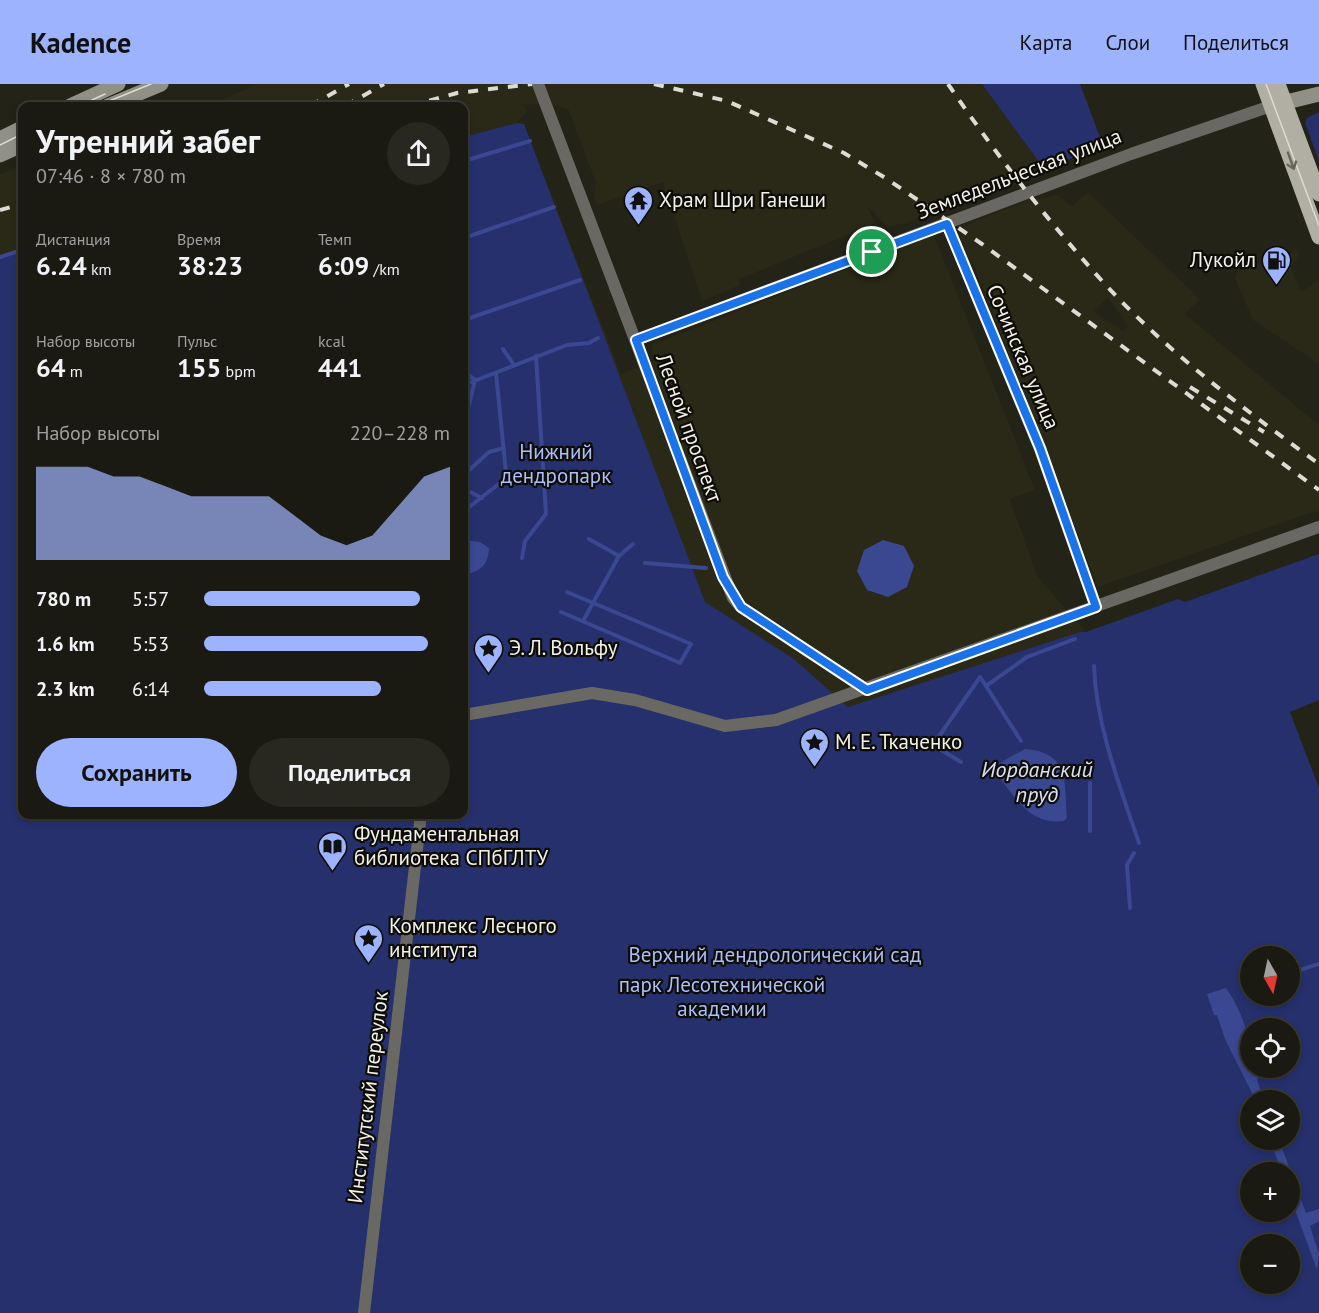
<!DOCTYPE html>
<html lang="ru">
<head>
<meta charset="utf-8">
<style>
  :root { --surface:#1b1a12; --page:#282720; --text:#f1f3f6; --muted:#a0a19f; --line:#393832; --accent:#9eb3fd }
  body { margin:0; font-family:"PT Sans",sans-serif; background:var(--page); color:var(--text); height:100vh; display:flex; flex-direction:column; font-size:22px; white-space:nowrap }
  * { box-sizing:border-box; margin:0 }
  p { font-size:20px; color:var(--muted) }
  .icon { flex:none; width:33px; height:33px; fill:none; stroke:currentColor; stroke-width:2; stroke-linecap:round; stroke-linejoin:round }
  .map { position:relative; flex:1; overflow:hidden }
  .drawer { position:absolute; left:18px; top:18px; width:450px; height:717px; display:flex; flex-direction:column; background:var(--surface); border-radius:12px; box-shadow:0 3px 9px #0003,0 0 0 2px var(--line) }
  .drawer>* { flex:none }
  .needle { width:39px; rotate:171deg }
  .buttons { position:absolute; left:1240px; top:862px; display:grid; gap:12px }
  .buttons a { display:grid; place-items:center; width:60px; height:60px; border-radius:50%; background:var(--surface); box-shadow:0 3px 9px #0003,0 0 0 2px var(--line); font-size:30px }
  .pin { position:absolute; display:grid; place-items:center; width:51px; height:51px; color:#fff; margin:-26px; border:3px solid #fff; border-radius:50%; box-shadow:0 2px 6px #0007 }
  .round { display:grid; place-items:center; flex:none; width:63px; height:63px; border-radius:32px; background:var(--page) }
  .headline { display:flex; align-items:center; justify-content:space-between; height:102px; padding:0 18px }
  h1 { font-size:33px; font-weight:800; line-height:45px }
  .stats { display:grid; grid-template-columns:repeat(3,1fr); gap:9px; height:102px; padding:6px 18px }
  .stats div { display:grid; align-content:center }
  .stats b { font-size:26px; font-weight:800 }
  .stats small { font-size:16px; font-weight:400 }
  .stats p { font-size:16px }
  .chart { height:168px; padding:12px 18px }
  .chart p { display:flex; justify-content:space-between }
  .chart svg { width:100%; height:108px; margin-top:6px; fill:var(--accent); opacity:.7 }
  .action { display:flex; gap:12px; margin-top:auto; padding:12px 18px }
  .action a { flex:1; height:69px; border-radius:36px; background:var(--accent); color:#111; font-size:24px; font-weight:800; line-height:69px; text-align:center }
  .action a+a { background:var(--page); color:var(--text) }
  ul { padding:0 18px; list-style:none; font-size:20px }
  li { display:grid; grid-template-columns:96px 72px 1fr; align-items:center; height:45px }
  li i { height:15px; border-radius:8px; background:var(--accent) }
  header { display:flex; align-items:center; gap:36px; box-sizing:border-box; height:84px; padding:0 30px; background:var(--accent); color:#111 }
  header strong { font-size:28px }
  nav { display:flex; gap:33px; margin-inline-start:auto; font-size:21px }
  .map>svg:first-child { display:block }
  .built { fill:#2a2816; fill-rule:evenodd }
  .green { fill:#25306d; fill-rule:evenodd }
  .water { fill:#394890 }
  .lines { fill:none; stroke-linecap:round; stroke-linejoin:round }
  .stream { stroke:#394890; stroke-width:4 }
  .street { stroke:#696863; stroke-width:12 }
  .secondary { stroke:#919087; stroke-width:15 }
  .primary { stroke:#b1afa3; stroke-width:15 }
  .tram { stroke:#dcdbd4; stroke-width:1.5 }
  .rail { stroke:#dcdbd4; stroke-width:4; stroke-dasharray:10 10; stroke-linecap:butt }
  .oneway { stroke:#67665d }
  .route-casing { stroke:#fff; stroke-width:12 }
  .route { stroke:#1a73e8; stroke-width:8 }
  .labels { text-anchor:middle; stroke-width:4.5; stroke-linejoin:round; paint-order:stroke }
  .street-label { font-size:21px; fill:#f2f1ea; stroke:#0d0c07 }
  .poi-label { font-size:21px; fill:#f2f1ea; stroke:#0d0c07; text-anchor:start }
  .park-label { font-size:21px; fill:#acbffd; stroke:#0d0c07 }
  .water-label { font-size:22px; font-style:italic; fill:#dae1f6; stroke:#0d0c07 }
</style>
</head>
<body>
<header>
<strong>Kadence</strong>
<nav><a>Карта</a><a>Слои</a><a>Поделиться</a></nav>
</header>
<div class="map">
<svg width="1319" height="1229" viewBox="0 0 1319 1229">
  <rect width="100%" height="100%" fill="#242318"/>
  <path class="built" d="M 257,0 L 982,0 L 1039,78 L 1034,86 L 1007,100 L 952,112 L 940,123 L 907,139 L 887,143 L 868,123 L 875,140 L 739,195 L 740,201 L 702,217 L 663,98 L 597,121 L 594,111 L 596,99 L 568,25 L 551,20 L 523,21 L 527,27 L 517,39 L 524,40 L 621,290 L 656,276 L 651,261 L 934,151 L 1035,406 L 1010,415 L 1037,492 L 1086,548 L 1178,515 L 1185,518 L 1319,470 L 1319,616 L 1290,628 L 1319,704 L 1319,1229 L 0,1229 L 0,90 L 22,82 L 22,730 L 464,730 L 464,22 L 209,22 ZM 1251,873 L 1290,873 L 1290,912 L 1251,912 ZM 1251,945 L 1290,945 L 1290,984 L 1251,984 ZM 1251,1017 L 1290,1017 L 1290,1056 L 1251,1056 ZM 1251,1089 L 1290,1089 L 1290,1128 L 1251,1128 ZM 1251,1161 L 1290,1161 L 1290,1200 L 1251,1200 Z
    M 1088,108 L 1200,215 L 1185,230 L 1319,341 L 1319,429 L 1316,427 L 1098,503 L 976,186 L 961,159 L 961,148 L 970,139 L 1024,118 L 1058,111 L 1072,122 ZM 1107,213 L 1128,242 L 1123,247 L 1094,228 Z
    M 1297,166 L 1299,171 L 1291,184 L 1301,208 L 1319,195 L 1319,280 L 1253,236 L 1235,194 L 1237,188 Z"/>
  <path class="green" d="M 982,0 L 1080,0 L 1103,61 L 1051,83 L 1039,78 Z
    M 1319,28 L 1319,77 L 1305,39 L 1307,34 Z
    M 517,39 L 524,40 L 705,518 L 794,575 L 848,623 L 1080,548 L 1086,548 L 1178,515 L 1185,518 L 1319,470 L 1319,616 L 1290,628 L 1319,704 L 1319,1229 L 0,1229 L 0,174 L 22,168 L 22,730 L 464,730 L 464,53 ZM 1251,873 L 1290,873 L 1290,912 L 1251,912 ZM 1251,945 L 1290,945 L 1290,984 L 1251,984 ZM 1251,1017 L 1290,1017 L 1290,1056 L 1251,1056 ZM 1251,1089 L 1290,1089 L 1290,1128 L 1251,1128 ZM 1251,1161 L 1290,1161 L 1290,1200 L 1251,1200 Z"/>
  <path class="water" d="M 464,456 L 480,458 L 489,464 C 488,483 480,486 464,492 Z
    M 883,456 L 904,462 L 914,482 L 907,503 L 888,513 L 867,506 L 857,487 L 864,466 Z
    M 1025,665 C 1071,669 1064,698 1067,734 L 1064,737 C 1031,741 1017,716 999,693 L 1001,678 Z
    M 1226,904 C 1243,928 1251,955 1251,984 L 1262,984 L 1257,996 L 1264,1017 L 1256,1017 L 1225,955 L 1217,931 L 1214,931 L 1207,910 Z
    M 1270,1056 L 1279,1056 L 1306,1129 L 1319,1125 L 1319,1137 L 1310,1142 L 1319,1170 L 1317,1186 L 1290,1112 L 1290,1089 L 1282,1089 Z"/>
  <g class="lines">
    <path class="stream" d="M 464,77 L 530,57
      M 464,154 L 554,123
      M 0,173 L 22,166
      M 464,236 L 580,196
      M 503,265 L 514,281
      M 464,287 L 475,296 L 467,329
      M 464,301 L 567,261 L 589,259 L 598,254
      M 466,389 L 489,368 L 504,364
      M 464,405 L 482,414
      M 464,427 L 504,396 L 506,389 L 496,289
      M 589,455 L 619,472
      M 522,474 L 525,457 L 546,430 L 536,272
      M 645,479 L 706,484
      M 561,528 L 680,579 L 691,560 L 567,508
      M 583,537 L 619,472 L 633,460
      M 1094,582 C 1096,641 1120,703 1139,759
      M 986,602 L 1021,657
      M 961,678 L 933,661 L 980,593 L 986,602 L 1027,573 L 1075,555
      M 1090,747 L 1090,699
      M 1130,824 L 1127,781 L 1134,769
      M 1290,889 L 1319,880
      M 1249,902 L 1251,902"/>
    <path class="street" d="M 538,0 L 733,514 L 741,523 L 867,606
      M 947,140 L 1040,365 L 1096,523
      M 636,256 L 1131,70 L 1271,22
      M 464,631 L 592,609 L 635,616 L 725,642 L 776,636 L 1319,443
      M 364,1229 L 421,730"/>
    <path class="secondary" d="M 1274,21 L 1319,10
      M 70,22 L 118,0
      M 108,22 L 161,0
      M 0,55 L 22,44
      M 0,71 L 22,61"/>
    <path class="primary" d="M 1263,0 L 1319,153
      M 1278,0 L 1319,110"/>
    <path class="tram" d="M 1266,0 L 1319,142
      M 79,22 L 105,10
      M 97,22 L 151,0
      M 0,61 L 22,50"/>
    <path class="rail" d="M 654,0 L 727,17 L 844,69 L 887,95 L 982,160 L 1319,406
      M 948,0 C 995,69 1047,136 1103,198 C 1166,267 1244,325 1319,380
      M 310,22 L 349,0
      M 345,22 L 384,0
      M 410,22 L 457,9 L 532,0
      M 0,126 L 22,120
      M 1190,303 L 1264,348"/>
  </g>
  <defs><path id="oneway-shaft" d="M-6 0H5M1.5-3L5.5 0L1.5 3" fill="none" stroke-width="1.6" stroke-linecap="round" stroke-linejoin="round" transform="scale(1.5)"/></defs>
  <use class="oneway" href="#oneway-shaft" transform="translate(1291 77) rotate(70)"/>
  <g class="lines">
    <defs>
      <path id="route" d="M 947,140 L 1040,364 L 1096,523 L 867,606 L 741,523 L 723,493 L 636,256 Z"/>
    </defs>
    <use href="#route" class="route-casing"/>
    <use href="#route" class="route"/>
  </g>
  <defs>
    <symbol id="temple-pin" viewBox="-11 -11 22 30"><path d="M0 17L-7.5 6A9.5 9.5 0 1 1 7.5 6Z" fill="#9eb3fd" stroke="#0d0c07"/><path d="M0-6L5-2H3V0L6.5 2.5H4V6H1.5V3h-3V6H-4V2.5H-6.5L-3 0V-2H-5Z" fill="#111"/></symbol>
    <symbol id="fuel-pin" viewBox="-11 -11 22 30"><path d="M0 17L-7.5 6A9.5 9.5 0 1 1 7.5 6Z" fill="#9eb3fd" stroke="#0d0c07"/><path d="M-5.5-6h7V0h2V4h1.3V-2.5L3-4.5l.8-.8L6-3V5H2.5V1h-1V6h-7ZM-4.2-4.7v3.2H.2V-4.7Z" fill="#111"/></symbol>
    <symbol id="sight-pin" viewBox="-11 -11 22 30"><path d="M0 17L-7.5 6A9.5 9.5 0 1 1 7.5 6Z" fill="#9eb3fd" stroke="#0d0c07"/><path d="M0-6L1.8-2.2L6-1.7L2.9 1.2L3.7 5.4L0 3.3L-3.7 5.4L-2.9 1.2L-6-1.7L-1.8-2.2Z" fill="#111"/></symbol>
    <symbol id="library-pin" viewBox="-11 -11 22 30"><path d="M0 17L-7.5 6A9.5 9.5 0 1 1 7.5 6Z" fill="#9eb3fd" stroke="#0d0c07"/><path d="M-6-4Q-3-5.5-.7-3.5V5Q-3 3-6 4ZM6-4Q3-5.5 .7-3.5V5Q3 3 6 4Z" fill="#111"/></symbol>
  </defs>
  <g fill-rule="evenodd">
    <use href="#temple-pin" x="622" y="100" width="33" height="45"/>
    <use href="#fuel-pin" x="1260" y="160" width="33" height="45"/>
    <use href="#sight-pin" x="472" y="548" width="33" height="45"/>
    <use href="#sight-pin" x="798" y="642" width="33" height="45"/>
    <use href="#library-pin" x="316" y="746" width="33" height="45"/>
    <use href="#sight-pin" x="352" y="838" width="33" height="45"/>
  </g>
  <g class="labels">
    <g class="street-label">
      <text transform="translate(1019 90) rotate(-21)" y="7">Земледельческая улица</text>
      <text transform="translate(1023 273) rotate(67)" y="7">Сочинская улица</text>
      <text transform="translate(689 344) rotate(70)" y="7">Лесной проспект</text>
      <text transform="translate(368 1013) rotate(-83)" y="7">Институтский переулок</text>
    </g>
    <g class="poi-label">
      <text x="659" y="123">Храм Шри Ганеши</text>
      <text x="1256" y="183" text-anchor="end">Лукойл</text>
      <text x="509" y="571">Э. Л. Вольфу</text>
      <text x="835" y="665">М. Е. Ткаченко</text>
      <text x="354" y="757">Фундаментальная<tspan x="354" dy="24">библиотека СПбГЛТУ</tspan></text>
      <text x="389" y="849">Комплекс Лесного<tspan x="389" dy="24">института</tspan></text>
    </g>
    <g class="park-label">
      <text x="556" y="375">Нижний<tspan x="556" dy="24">дендропарк</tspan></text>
      <text x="775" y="878">Верхний дендрологический сад</text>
      <text x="722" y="908">парк Лесотехнической<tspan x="722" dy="24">академии</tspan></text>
    </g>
    <g class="water-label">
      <text x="1037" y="693">Иорданский<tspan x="1037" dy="25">пруд</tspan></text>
    </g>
  </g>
</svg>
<div class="buttons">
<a><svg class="needle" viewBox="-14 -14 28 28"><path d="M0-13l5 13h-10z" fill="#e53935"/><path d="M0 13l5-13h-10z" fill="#a0a19f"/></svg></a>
<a><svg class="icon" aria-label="locate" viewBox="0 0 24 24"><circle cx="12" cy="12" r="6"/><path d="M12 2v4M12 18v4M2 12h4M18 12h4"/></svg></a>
<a><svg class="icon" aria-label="layers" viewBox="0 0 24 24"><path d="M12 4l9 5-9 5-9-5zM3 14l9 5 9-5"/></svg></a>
<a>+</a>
<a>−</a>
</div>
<div class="pin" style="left:872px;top:168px;background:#1e9e55"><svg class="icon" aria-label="arrive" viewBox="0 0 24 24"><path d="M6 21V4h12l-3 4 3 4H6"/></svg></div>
<section class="drawer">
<div class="headline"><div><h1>Утренний забег</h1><p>07:46 · 8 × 780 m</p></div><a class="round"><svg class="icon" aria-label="share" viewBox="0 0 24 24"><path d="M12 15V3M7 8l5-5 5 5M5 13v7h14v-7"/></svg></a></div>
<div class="stats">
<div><p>Дистанция</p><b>6.24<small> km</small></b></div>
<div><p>Время</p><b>38:23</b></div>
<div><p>Темп</p><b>6:09<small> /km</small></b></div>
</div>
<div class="stats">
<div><p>Набор высоты</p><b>64<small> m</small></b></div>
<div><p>Пульс</p><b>155<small> bpm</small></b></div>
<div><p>kcal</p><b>441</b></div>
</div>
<div class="chart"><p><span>Набор высоты</span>220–228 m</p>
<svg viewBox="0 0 160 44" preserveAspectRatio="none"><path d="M0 44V6L10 6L20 6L30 10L40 10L50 14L60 18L70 18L80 18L90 18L100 26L110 34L120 38L130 34L140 22L150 10L160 6V44z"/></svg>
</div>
<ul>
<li><b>780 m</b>5:57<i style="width:88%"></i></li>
<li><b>1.6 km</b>5:53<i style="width:91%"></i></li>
<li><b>2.3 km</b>6:14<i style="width:72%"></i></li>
</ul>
<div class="action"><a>Сохранить</a><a>Поделиться</a></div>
</section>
</div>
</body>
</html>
